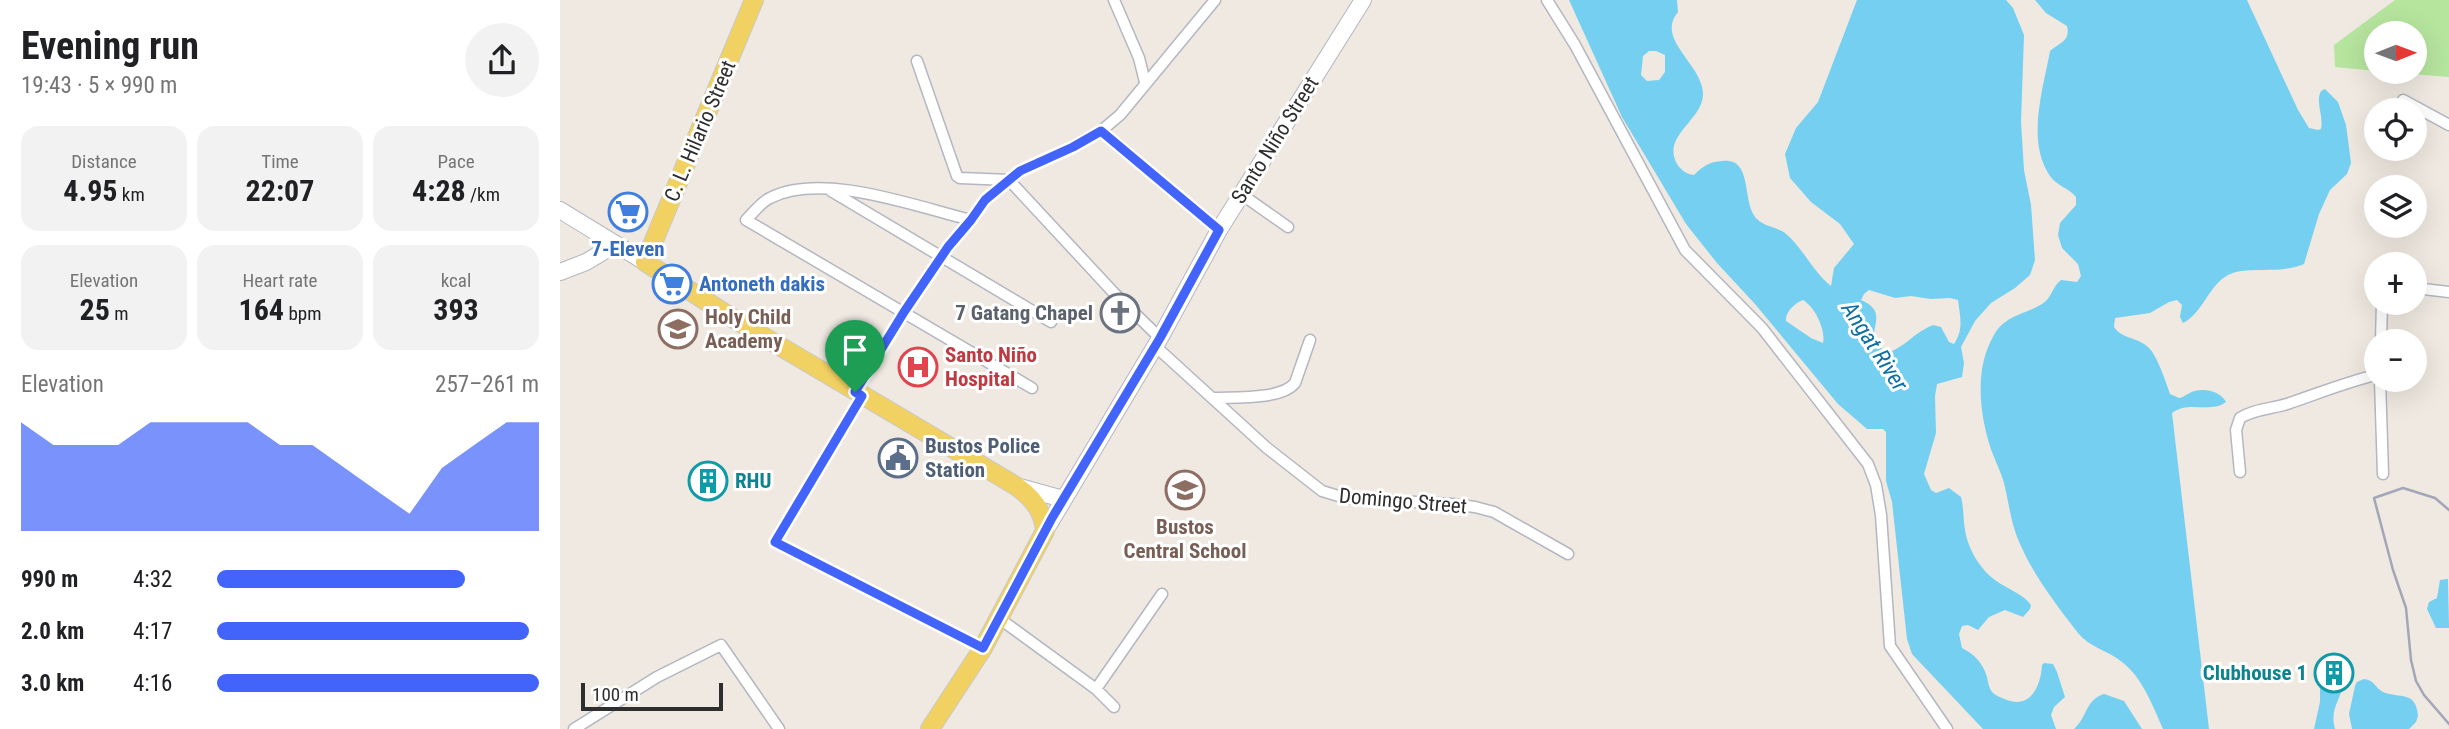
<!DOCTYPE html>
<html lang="en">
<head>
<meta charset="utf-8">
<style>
  :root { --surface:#fff; --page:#f2f2f2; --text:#202124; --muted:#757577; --accent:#4264fb }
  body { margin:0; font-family:"Roboto Condensed",sans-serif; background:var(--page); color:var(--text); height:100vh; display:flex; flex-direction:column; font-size:26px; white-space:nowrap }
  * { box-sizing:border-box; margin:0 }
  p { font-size:23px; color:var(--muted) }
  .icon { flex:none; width:38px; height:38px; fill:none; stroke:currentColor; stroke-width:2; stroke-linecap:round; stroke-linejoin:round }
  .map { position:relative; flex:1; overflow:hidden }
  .sheet { display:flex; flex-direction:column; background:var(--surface); width:560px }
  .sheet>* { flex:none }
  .needle { width:46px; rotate:89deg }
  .fabs { position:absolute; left:1804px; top:21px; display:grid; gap:14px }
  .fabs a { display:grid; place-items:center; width:63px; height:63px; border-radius:50%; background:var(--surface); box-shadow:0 7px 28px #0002; font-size:35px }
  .scale { position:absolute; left:21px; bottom:18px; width:142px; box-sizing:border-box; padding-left:7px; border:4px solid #2e2e2e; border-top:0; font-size:19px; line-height:24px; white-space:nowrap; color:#2e2e2e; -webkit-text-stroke:5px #fff; paint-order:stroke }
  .pin { position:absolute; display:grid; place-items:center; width:60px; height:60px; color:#fff; margin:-72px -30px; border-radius:50% 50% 50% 0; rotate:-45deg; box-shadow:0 0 7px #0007 }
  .pin .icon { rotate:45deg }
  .round { display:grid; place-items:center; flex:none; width:74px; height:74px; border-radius:37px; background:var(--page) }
  .summary { display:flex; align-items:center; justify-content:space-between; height:119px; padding:0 21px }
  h1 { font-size:38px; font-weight:700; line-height:52px }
  .figures { display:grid; grid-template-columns:repeat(3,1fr); gap:10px; height:119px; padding:7px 21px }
  .figures div { display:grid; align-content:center; border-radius:18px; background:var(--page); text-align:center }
  .figures b { font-size:30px; font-weight:700 }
  .figures small { font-size:19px; font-weight:400 }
  .figures p { font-size:19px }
  .chart { height:196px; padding:14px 21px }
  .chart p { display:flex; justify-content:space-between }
  .chart svg { width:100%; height:126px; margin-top:7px; fill:var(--accent); opacity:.7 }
  ul { padding:0 21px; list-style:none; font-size:23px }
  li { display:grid; grid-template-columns:112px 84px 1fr; align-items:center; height:52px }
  li i { height:18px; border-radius:9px; background:var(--accent) }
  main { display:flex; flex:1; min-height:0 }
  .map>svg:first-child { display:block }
  .green { fill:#b6e59e }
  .water { fill:#75cff0; fill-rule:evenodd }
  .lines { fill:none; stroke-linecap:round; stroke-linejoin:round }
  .street-casing { stroke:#b4b7c1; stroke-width:13 }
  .secondary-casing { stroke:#b4b7c1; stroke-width:18 }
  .primary-casing { stroke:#c9c9c9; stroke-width:20 }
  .street { stroke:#fff; stroke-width:10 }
  .secondary { stroke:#fff; stroke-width:16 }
  .primary { stroke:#f2d163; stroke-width:18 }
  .rail { stroke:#a3a6b8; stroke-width:2.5 }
  .route-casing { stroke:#fff; stroke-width:14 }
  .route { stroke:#4264fb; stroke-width:9 }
  .labels { text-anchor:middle; stroke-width:6; stroke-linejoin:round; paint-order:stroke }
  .street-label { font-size:21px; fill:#2e2e2e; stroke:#fff }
  .shop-label { font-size:21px; font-weight:bold; fill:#366cbe; stroke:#fff }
  .worship-label { font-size:21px; font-weight:bold; fill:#5b616d; stroke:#fff; text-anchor:end }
  .education-label { font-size:21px; font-weight:bold; fill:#785e54; stroke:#fff; text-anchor:start }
  .health-label { font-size:21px; font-weight:bold; fill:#be3a42; stroke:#fff; text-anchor:start }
  .service-label { font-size:21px; font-weight:bold; fill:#4e5e75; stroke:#fff; text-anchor:start }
  .culture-label { font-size:21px; font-weight:bold; fill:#0d838f; stroke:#fff; text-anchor:start }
  .water-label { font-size:23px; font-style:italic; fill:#0d6fa3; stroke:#fff }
</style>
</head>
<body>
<main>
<section class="sheet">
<div class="summary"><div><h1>Evening run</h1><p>19:43 · 5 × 990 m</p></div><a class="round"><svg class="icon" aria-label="share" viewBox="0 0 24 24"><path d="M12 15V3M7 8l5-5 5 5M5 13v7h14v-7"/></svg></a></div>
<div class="figures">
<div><p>Distance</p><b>4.95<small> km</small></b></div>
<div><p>Time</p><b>22:07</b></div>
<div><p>Pace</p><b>4:28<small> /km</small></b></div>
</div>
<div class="figures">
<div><p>Elevation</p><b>25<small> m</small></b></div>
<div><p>Heart rate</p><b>164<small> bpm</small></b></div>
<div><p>kcal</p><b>393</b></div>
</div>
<div class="chart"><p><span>Elevation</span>257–261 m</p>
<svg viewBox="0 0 160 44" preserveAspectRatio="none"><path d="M0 44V6L10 14L20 14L30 14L40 6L50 6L60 6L70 6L80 14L90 14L100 22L110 30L120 38L130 22L140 14L150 6L160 6V44z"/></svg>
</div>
<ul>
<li><b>990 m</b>4:32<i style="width:77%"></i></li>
<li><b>2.0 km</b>4:17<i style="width:97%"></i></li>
<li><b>3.0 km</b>4:16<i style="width:100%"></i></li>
</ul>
</section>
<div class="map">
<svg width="1889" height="729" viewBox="0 0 1889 729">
  <rect width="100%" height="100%" fill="#efe9e1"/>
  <path class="green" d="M 1835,0 L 1889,0 L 1889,77 L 1828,72 L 1855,72 L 1855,33 L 1816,33 L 1816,71 L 1775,67 L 1774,45 Z"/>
  <path class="water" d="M 1009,0 L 1117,0 L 1118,12 C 1095,39 1142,64 1143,93 C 1144,120 1101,135 1117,164 C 1121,170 1126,174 1134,175 C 1143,166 1149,162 1162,161 C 1194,157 1181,203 1197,219 C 1205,227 1217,227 1225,233 C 1244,249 1252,271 1271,286 L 1274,268 L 1294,244 L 1280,224 L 1251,202 L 1230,178 L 1225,154 L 1236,128 L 1258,102 L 1297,0 L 1446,0 L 1453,8 L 1464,35 L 1461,122 L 1464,170 L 1471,205 L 1475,260 L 1470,275 L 1455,288 L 1431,303 L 1415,321 L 1401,347 L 1404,363 L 1402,377 L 1377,384 L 1375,396 L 1376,433 L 1364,474 L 1371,490 L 1376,493 L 1389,488 L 1401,497 C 1404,508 1403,519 1405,530 C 1408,549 1420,569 1435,580 C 1447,589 1462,593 1471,605 L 1470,609 L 1463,617 L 1445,610 L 1429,617 L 1418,630 L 1408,625 L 1402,626 L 1399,634 L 1402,648 C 1414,654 1423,663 1427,677 C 1428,682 1429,688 1432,692 C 1436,696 1442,698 1447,700 C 1471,709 1481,685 1482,665 L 1484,663 L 1493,664 L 1497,672 L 1505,697 L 1494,707 L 1491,715 L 1496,729 L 1423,729 L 1352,654 L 1347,639 L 1332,502 L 1326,481 L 1326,432 L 1323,429 L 1307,429 L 1278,404 L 1195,304 L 1157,263 L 1126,224 L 1062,117 ZM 1089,51 L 1096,51 L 1105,55 L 1105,72 L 1099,80 L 1087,81 L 1081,75 L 1083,56 ZM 1309,290 L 1335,298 L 1351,296 L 1371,299 L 1390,298 L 1398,300 C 1400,317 1404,329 1394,344 L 1389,342 L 1381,327 L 1373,325 C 1356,331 1346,346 1330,352 C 1293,339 1337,315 1301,300 L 1304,294 ZM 1243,300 C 1255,307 1266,330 1263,343 L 1251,338 L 1226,321 C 1225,312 1235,303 1243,300 Z
    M 1475,0 L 1687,0 L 1738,110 L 1749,128 L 1758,130 L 1761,129 C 1764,116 1755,103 1761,91 L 1765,89 L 1778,102 L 1786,125 L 1791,163 L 1787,174 L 1770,190 L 1759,214 L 1744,264 C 1719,275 1688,265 1668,275 C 1648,286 1643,313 1623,323 L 1620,317 L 1622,305 L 1617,300 L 1609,302 L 1590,313 L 1555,318 L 1554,327 C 1562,339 1577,337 1588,347 C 1597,355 1606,382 1610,394 L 1619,398 C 1625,397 1629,392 1635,391 C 1646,388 1661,392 1666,402 C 1650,414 1629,400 1612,413 L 1649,729 L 1603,729 C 1593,706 1582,677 1562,662 C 1549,651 1529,647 1518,633 C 1497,606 1474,576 1460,544 C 1451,525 1449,503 1444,483 C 1440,469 1433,457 1429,443 C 1419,409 1415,367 1434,335 C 1445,315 1464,315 1482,304 C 1492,298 1492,287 1501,280 L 1517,282 L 1521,276 L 1518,264 L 1502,248 L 1498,235 L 1500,223 L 1516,205 L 1516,197 C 1509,188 1497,186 1490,176 C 1466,141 1483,90 1490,51 C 1499,43 1511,41 1507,26 L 1486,13 Z
    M 1888,579 L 1889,628 L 1876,628 L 1867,609 L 1869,602 L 1877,598 L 1880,580 Z
    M 1760,678 L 1783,681 C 1782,701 1769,707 1775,729 L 1754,729 L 1760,702 Z
    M 1804,679 C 1815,680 1815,688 1823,692 C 1840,699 1856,690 1858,716 L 1856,722 L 1849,729 L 1792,729 L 1789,714 L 1795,686 L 1797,682 Z
    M 1544,694 L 1564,701 L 1582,729 L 1514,729 C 1527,718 1525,700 1544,694 Z"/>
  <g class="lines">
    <defs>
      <path id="street" d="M 554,0 L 579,58 L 585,82
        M 987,0 L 1015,45 L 1125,250 L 1202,328 L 1308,464 L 1316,485 L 1321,515 L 1330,646 L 1387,729
        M 357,61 L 397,176 L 400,178 L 449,180 L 553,292 L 600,338
        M 1843,100 L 1889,125
        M 541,131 L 659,230
        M 271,191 L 491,322
        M 681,194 L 728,227
        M 411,220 C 357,207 262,171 210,198 C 201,202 193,213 186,220 L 472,388
        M 1855,288 L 1889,292
        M 1821,341 L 1822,303
        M 594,345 L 707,448 L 762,491 L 785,498 L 892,504 L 915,507 L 934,512 L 1008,554
        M 1820,380 L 1823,474
        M 295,392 L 344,312 L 388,247 L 411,220 L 425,200 L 460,171 L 512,147 L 541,131 L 560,115 L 655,0
        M 302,396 L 215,542 L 423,648
        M 654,398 C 675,397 721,400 735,383 L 750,340
        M 1680,472 L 1676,430 L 1680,418 C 1694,409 1711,409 1727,404 C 1757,394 1786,382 1816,375
        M 440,619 L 536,689 L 554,707
        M 536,689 L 602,594
        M 14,729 L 97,677 L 161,645 L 219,729"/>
      <path id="secondary" d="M 0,210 L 85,262
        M 0,272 L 26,262 L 56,244
        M 456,486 L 503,499
        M 485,531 L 600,338 L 659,230 L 803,0"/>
      <path id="primary" d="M 194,0 L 85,262 L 174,319 L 456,486 C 472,497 484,511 485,531 L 423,648 L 370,729"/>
    </defs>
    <use href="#street" class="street-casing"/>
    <use href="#secondary" class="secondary-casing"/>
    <use href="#primary" class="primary-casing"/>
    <use href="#street" class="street"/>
    <use href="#secondary" class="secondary"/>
    <use href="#primary" class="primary"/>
    <path class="rail" d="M 1889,510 L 1875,498 L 1843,488 L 1814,498 L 1833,570 L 1846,608 L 1851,660 L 1856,681 L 1864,695 L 1889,724"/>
  </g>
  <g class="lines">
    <defs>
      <path id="route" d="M 541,131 L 659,230 L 600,338 L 492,518 L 423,648 L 215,542 L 302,396 L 295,392 L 344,312 L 388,247 L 411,220 L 425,200 L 460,171 L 513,147 Z"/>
    </defs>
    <use href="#route" class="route-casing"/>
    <use href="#route" class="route"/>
  </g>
  <defs>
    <symbol id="supermarket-ring" viewBox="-11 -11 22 22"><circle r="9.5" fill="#fff" stroke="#3f7fe0" stroke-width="1.5"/><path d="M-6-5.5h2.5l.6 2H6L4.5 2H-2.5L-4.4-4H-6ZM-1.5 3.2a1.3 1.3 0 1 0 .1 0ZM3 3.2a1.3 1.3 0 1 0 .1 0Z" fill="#3f7fe0"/></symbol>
    <symbol id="church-ring" viewBox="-11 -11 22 22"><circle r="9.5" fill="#fff" stroke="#6b7280" stroke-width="1.5"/><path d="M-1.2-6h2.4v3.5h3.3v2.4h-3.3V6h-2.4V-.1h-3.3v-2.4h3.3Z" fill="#6b7280"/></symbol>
    <symbol id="school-ring" viewBox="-11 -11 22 22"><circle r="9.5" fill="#fff" stroke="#8d6e63" stroke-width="1.5"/><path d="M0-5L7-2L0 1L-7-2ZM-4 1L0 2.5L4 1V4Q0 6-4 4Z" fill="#8d6e63"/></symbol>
    <symbol id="hospital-ring" viewBox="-11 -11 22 22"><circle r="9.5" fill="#fff" stroke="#e0444e" stroke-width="1.5"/><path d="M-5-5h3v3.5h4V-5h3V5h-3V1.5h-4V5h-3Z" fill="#e0444e"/></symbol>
    <symbol id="civic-ring" viewBox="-11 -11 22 22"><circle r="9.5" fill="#fff" stroke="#5c6f8a" stroke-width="1.5"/><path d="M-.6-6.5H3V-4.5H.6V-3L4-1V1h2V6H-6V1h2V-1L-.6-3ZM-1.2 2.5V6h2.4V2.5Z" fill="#5c6f8a"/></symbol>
    <symbol id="building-ring" viewBox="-11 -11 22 22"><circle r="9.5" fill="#fff" stroke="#0f9aa8" stroke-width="1.5"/><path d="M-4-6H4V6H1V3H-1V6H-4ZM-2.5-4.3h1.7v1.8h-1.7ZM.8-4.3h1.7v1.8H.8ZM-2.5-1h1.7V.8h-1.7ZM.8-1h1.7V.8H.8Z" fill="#0f9aa8"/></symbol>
  </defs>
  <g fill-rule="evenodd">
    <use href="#supermarket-ring" x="46" y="190" width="44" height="44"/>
    <use href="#supermarket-ring" x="90" y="262" width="44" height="44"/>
    <use href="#church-ring" x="538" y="291" width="44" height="44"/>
    <use href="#school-ring" x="96" y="307" width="44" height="44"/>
    <use href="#hospital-ring" x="336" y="345" width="44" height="44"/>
    <use href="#civic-ring" x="316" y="436" width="44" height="44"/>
    <use href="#building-ring" x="126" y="459" width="44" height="44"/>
    <use href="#school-ring" x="603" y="468" width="44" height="44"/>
    <use href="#building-ring" x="1752" y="651" width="44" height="44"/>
  </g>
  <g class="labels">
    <g class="street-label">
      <text transform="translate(140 131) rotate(-67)" y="7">C. L. Hilario Street</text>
      <text transform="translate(715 140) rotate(-58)" y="7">Santo Niño Street</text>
      <text transform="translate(843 501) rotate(5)" y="7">Domingo Street</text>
    </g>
    <g class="shop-label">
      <text x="68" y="256">7-Eleven</text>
      <text x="139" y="291" text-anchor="start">Antoneth dakis</text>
    </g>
    <g class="worship-label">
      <text x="533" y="320">7 Gatang Chapel</text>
    </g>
    <g class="education-label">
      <text x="145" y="324">Holy Child<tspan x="145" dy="24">Academy</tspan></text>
      <text x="625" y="534" text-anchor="middle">Bustos<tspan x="625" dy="24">Central School</tspan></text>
    </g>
    <g class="health-label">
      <text x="385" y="362">Santo Niño<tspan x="385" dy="24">Hospital</tspan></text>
    </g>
    <g class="service-label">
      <text x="365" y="453">Bustos Police<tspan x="365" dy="24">Station</tspan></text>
    </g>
    <g class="culture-label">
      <text x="175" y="488">RHU</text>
      <text x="1747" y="680" text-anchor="end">Clubhouse 1</text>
    </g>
    <g class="water-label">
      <text transform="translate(1315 346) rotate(57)" y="8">Angat River</text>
    </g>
  </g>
</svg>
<div class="fabs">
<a><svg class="needle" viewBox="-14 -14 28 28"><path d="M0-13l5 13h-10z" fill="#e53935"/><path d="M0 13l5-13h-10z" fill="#757577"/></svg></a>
<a><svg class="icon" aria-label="locate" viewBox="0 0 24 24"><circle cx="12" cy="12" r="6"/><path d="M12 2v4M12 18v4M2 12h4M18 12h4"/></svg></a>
<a><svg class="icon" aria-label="layers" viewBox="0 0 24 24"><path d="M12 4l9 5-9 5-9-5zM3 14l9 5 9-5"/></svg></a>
<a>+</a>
<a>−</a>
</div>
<div class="scale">100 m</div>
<div class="pin" style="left:295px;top:392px;background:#1e9e55"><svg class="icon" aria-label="arrive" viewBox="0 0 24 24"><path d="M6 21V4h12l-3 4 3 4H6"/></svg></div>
</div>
</main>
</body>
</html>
